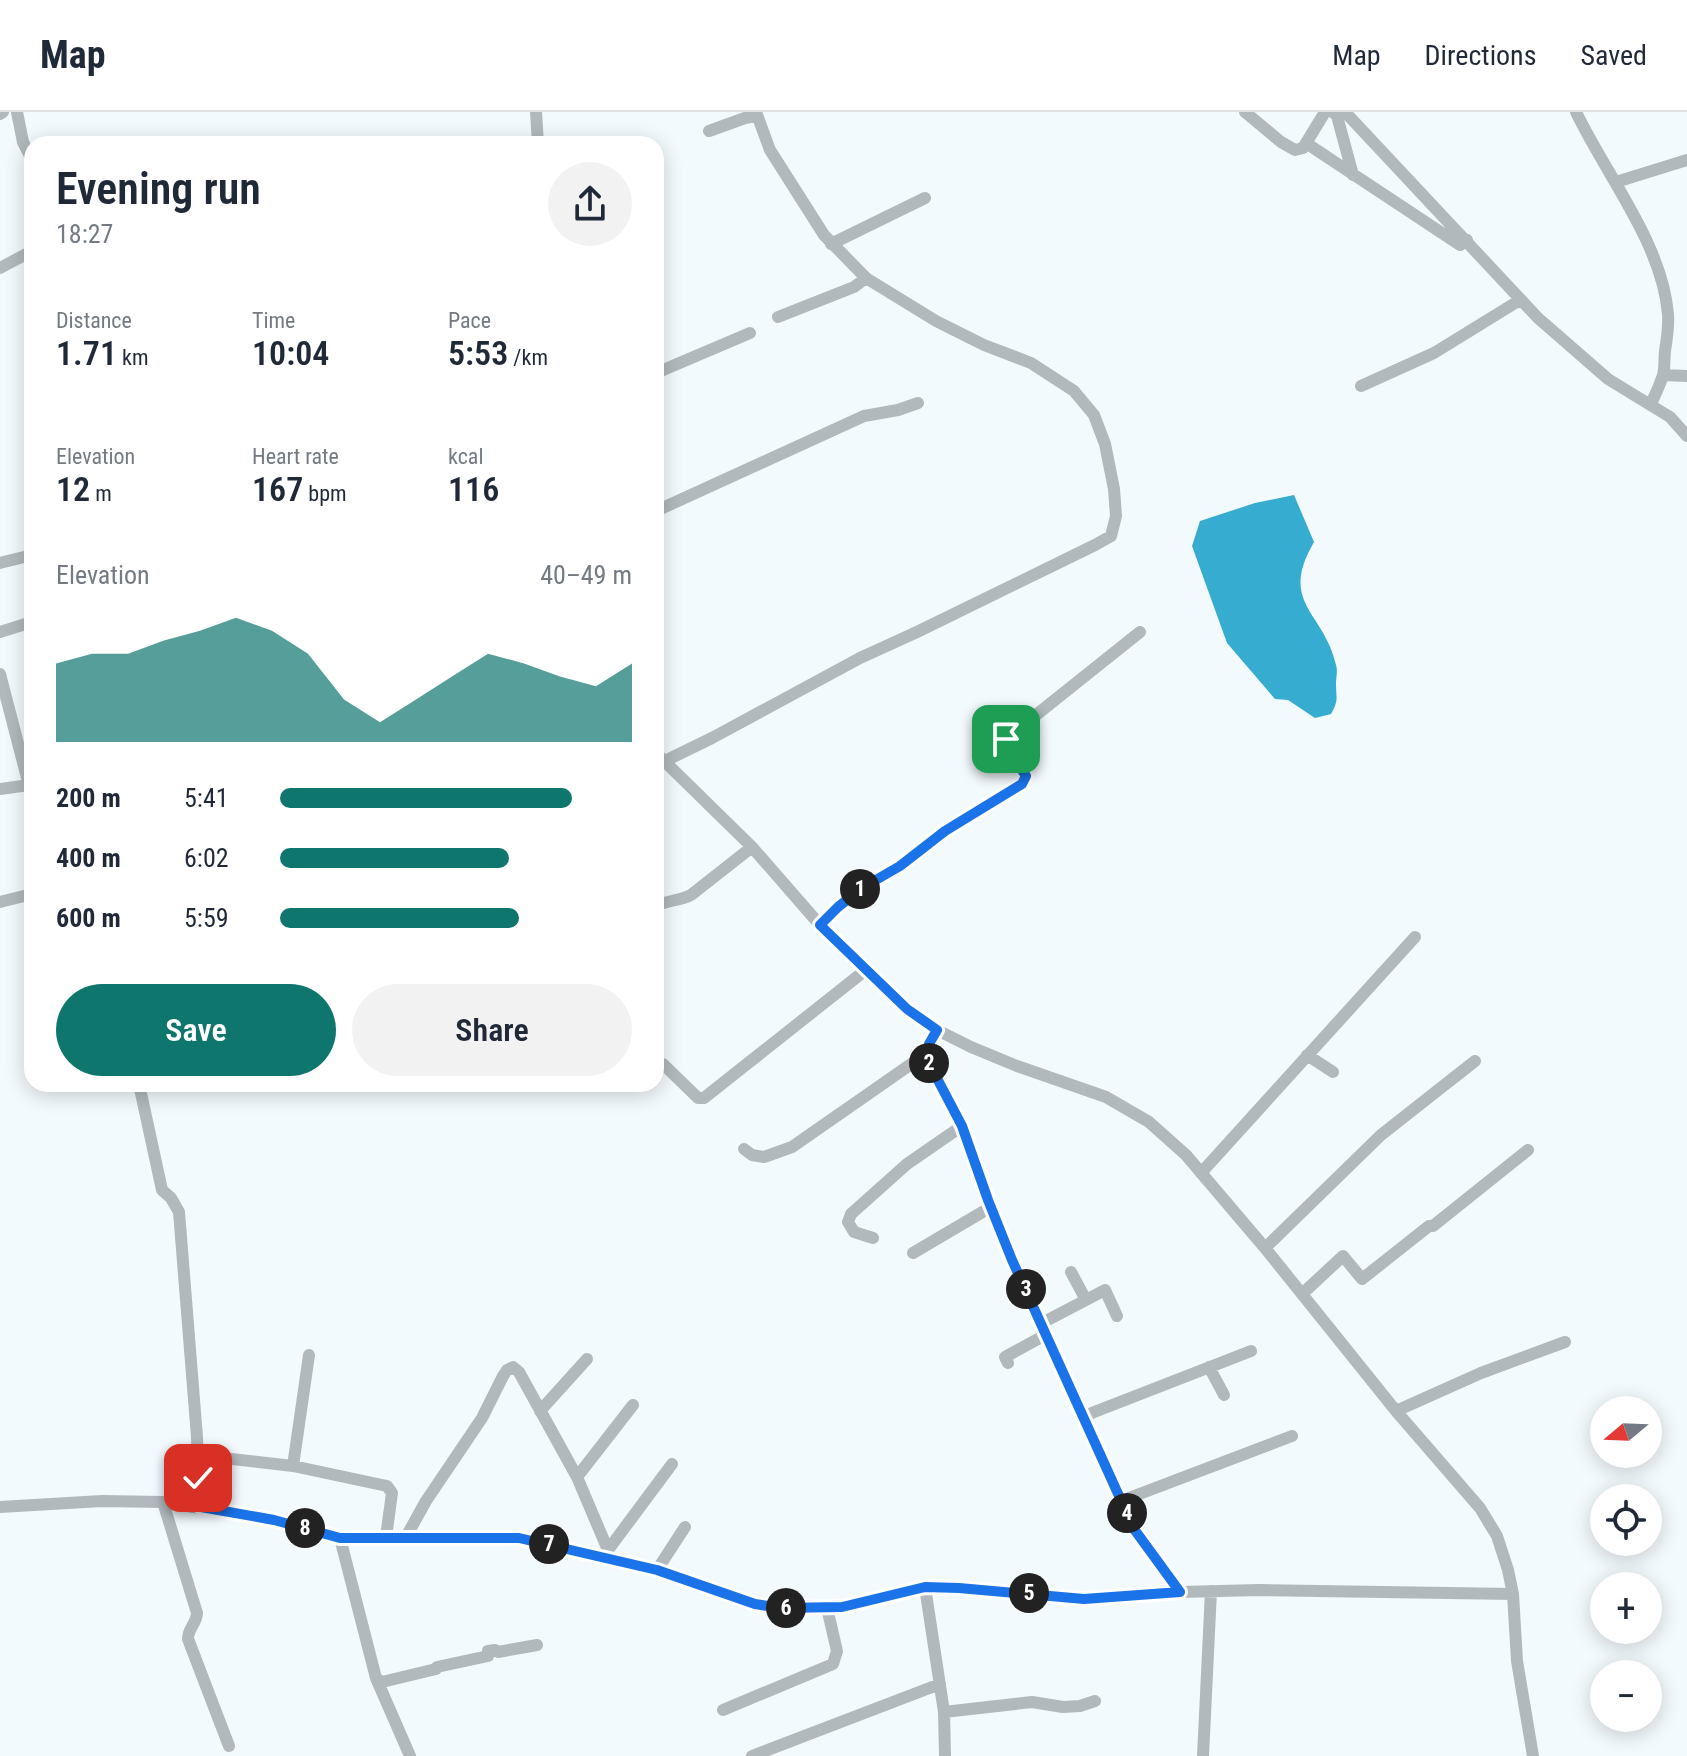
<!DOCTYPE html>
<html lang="en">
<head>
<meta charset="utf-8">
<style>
  :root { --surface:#fff; --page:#f2f2f3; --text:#1f2937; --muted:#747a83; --line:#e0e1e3; --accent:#0f766e }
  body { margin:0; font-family:"Roboto Condensed",sans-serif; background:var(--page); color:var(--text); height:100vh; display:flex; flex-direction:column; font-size:30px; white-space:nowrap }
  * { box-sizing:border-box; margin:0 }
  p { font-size:26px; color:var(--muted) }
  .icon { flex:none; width:44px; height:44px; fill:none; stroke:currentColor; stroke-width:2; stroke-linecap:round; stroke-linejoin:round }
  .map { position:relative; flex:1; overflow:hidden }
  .drawer { position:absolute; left:24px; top:24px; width:640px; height:956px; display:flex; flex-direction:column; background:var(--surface); border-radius:24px; box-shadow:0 4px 20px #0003 }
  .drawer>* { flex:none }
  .needle { width:52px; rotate:251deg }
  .buttons { position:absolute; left:1590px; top:1284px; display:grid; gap:16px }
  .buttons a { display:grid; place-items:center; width:72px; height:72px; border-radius:50%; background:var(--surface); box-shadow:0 4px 20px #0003; font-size:40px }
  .pin { position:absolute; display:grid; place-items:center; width:68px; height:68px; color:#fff; margin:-34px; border-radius:16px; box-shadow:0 4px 12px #0006 }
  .km { position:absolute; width:40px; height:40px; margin:-20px; border-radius:50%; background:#222; color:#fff; font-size:22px; line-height:40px; text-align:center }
  .round { display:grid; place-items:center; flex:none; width:84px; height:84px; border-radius:42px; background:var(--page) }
  .summary { display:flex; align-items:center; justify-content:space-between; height:136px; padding:0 32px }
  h1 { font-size:44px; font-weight:600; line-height:60px }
  .figures { display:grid; grid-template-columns:repeat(3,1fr); gap:12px; height:136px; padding:8px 32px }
  .figures div { display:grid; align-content:center }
  .figures b { font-size:34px; font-weight:600 }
  .figures small { font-size:22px; font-weight:400 }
  .figures p { font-size:22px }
  .chart { height:224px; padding:16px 32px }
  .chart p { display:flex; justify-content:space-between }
  .chart svg { width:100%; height:144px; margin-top:8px; fill:var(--accent); opacity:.7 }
  .action { display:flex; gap:16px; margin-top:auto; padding:16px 32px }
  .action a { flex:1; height:92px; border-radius:48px; background:var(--accent); color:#fff; font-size:32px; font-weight:600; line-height:92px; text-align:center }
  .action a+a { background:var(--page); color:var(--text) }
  ul { padding:0 32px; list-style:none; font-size:26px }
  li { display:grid; grid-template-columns:128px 96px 1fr; align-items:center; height:60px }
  li i { height:20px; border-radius:10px; background:var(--accent) }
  header { display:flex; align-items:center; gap:48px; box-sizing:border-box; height:112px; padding:0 40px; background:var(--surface); border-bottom:2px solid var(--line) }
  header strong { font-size:38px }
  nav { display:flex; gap:44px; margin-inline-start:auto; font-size:28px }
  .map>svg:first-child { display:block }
  .water { fill:#36acd1 }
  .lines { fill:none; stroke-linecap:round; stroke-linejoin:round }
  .minor { stroke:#b1b9bc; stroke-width:12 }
  .route-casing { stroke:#fff; stroke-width:16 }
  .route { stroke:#1a73e8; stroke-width:10 }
</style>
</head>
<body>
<header>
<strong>Map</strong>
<nav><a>Map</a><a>Directions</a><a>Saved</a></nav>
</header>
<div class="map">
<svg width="1687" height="1644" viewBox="0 0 1687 1644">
  <rect width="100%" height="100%" fill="#f3fafd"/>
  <path class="water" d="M 1294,383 L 1314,430 C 1278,492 1324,499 1336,553 C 1338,559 1336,565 1336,572 C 1336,586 1339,588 1331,602 L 1315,606 L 1288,588 L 1275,587 L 1227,531 L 1192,434 L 1200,409 L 1255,391 Z"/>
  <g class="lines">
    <path class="minor" d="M 17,0 L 23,30 L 32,48
      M 536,0 L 538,32
      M 1245,0 L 1281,30 L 1295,38 L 1303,36 L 1325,0
      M 1333,0 L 1337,4 L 1353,63
      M 1345,0 L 1538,206 L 1608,267 L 1670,305 L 1687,324
      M 1576,0 C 1606,63 1662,131 1668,202 C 1669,214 1667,226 1665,239 C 1664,247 1665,256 1663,263 C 1660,273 1655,283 1651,292
      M 0,2 L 3,0
      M 709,19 L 745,6 L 756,4
      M 1306,31 L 1460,133 L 1467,128
      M 1616,70 L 1687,48
      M 831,132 L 925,86
      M 0,156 L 32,139
      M 778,205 L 854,175 L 866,166
      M 656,261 L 750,221
      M 1663,263 L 1687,264
      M 1361,274 L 1434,241 L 1520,188
      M 656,399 L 864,304 L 898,298 L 918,291
      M 0,451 L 32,443
      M 0,520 L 32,510
      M 0,562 L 32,685
      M 656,641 L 752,735 L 820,813 L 907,897 L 937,918 L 971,935 L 1017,954 L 1106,985 L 1149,1010 L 1186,1043 L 1265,1136 L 1396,1299 L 1480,1396 L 1497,1424 L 1508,1458 L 1513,1482 L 1517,1549 L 1533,1644
      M 665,649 L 712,626 L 860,546 L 917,520 L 1095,433 L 1111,424 L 1116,404 L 1114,377 L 1105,332 L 1094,303 L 1074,279 L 1031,251 L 984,233 L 936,209 L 866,166 L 824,123 L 770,38 L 756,0
      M 0,677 L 29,673
      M 0,790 L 32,782
      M 656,794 C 667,788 680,789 691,783 L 752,735
      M 820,813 L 838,795 L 862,776 L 900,754 L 945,719 L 1022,672 L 1026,664 L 1007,636 L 1006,627 L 1140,520
      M 937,918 L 929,932 L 927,941 L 930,953 L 962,1014 L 988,1088 L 1012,1148 L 1134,1417 L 1180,1480
      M 1307,943 L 1333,960
      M 663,952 L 698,986 L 704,986 L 867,857
      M 139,972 L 162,1078 L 171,1086 L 179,1100 L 197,1325 L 198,1366 L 201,1395
      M 744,1037 L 752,1043 L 764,1045 L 792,1035 L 927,941
      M 1201,1061 L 1415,825
      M 873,1126 L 854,1120 L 848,1110 L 851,1102 L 907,1052 L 962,1014
      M 1265,1136 L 1381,1023 L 1475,949
      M 913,1141 L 991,1095
      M 1071,1160 L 1086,1188
      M 1302,1182 L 1343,1144 L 1362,1167 L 1429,1114 L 1433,1114 L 1528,1038
      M 1042,1211 L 1105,1178 L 1117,1204
      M 1008,1251 L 1005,1245 L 1047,1222
      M 1209,1255 L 1224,1283
      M 540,1299 L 587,1247
      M 1396,1299 L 1481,1261 L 1565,1230
      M 1084,1304 L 1251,1239
      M 197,1343 L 293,1354 L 387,1374 L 392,1381 L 386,1425
      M 293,1354 L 309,1243
      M 577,1365 L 633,1293
      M 1121,1389 L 1292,1324
      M 163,1390 L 197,1501 C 197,1511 188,1516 188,1527 L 229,1634
      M 0,1395 L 102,1389 L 163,1390 L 274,1408 L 340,1426 L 519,1426 L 657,1458 L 755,1492 L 781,1496 L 842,1495 L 925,1475 L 959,1476 L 1084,1487 L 1180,1480 L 1259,1478 L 1513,1482
      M 406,1425 L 426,1389 L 482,1306 L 503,1264 L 507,1258 L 513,1255 L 519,1260 L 577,1365 L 608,1438 L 610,1449
      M 340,1426 L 376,1566 L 410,1644
      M 608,1438 L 672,1352
      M 657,1458 L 685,1415
      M 925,1475 L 944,1600 L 1032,1590 L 1063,1595 L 1080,1594 L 1095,1589
      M 377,1567 L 382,1570 L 436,1557 L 437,1555 L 488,1544 L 488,1539 L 495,1538 L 498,1540 L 537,1533
      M 723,1598 L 833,1552 L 837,1539 L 827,1496
      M 944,1600 L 945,1644
      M 752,1644 L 940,1572
      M 1203,1644 L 1211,1479"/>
  </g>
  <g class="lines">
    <defs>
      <path id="route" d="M 198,1366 L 201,1395 L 274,1408 L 340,1426 L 519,1426 L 657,1458 L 755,1492 L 781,1496 L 842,1495 L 925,1475 L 959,1476 L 1084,1487 L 1180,1480 L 1134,1417 L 1012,1148 L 988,1088 L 962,1014 L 930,953 L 927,941 L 929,932 L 937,918 L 907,897 L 820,813 L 838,795 L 862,776 L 900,754 L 945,719 L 1022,672 L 1026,664 L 1007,636 L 1006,627"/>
    </defs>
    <use href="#route" class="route-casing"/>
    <use href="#route" class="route"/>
  </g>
</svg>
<div class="buttons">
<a><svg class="needle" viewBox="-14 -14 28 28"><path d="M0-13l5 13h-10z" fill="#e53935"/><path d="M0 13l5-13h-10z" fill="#747a83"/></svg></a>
<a><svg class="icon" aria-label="locate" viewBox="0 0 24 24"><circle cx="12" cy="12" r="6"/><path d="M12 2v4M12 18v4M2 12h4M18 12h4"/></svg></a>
<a>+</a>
<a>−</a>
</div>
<div class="pin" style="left:1006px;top:627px;background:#1e9e55"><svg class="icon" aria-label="arrive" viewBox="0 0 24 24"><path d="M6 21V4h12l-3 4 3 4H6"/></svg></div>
<div class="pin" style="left:198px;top:1366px;background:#d93025"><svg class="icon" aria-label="check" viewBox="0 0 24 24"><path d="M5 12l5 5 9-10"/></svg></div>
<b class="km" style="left:860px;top:777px">1</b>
<b class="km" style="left:929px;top:951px">2</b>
<b class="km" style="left:1026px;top:1177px">3</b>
<b class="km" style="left:1127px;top:1401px">4</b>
<b class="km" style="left:1029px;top:1481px">5</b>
<b class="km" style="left:786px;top:1496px">6</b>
<b class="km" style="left:549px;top:1432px">7</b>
<b class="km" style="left:305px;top:1416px">8</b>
<section class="drawer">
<div class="summary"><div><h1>Evening run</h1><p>18:27</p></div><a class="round"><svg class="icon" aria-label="share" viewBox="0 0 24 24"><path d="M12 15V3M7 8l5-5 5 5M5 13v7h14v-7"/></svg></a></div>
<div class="figures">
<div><p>Distance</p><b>1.71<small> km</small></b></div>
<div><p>Time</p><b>10:04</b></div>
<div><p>Pace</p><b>5:53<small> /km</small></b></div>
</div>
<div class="figures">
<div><p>Elevation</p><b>12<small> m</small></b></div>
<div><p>Heart rate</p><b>167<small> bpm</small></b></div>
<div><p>kcal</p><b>116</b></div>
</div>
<div class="chart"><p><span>Elevation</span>40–49 m</p>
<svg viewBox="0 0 160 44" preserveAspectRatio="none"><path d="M0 44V20L10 17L20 17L30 13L40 10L50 6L60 10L70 17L80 31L90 38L100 31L110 24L120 17L130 20L140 24L150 27L160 20V44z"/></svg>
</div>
<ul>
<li><b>200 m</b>5:41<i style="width:83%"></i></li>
<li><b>400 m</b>6:02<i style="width:65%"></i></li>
<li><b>600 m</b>5:59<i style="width:68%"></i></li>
</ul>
<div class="action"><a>Save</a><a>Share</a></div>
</section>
</div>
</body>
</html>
